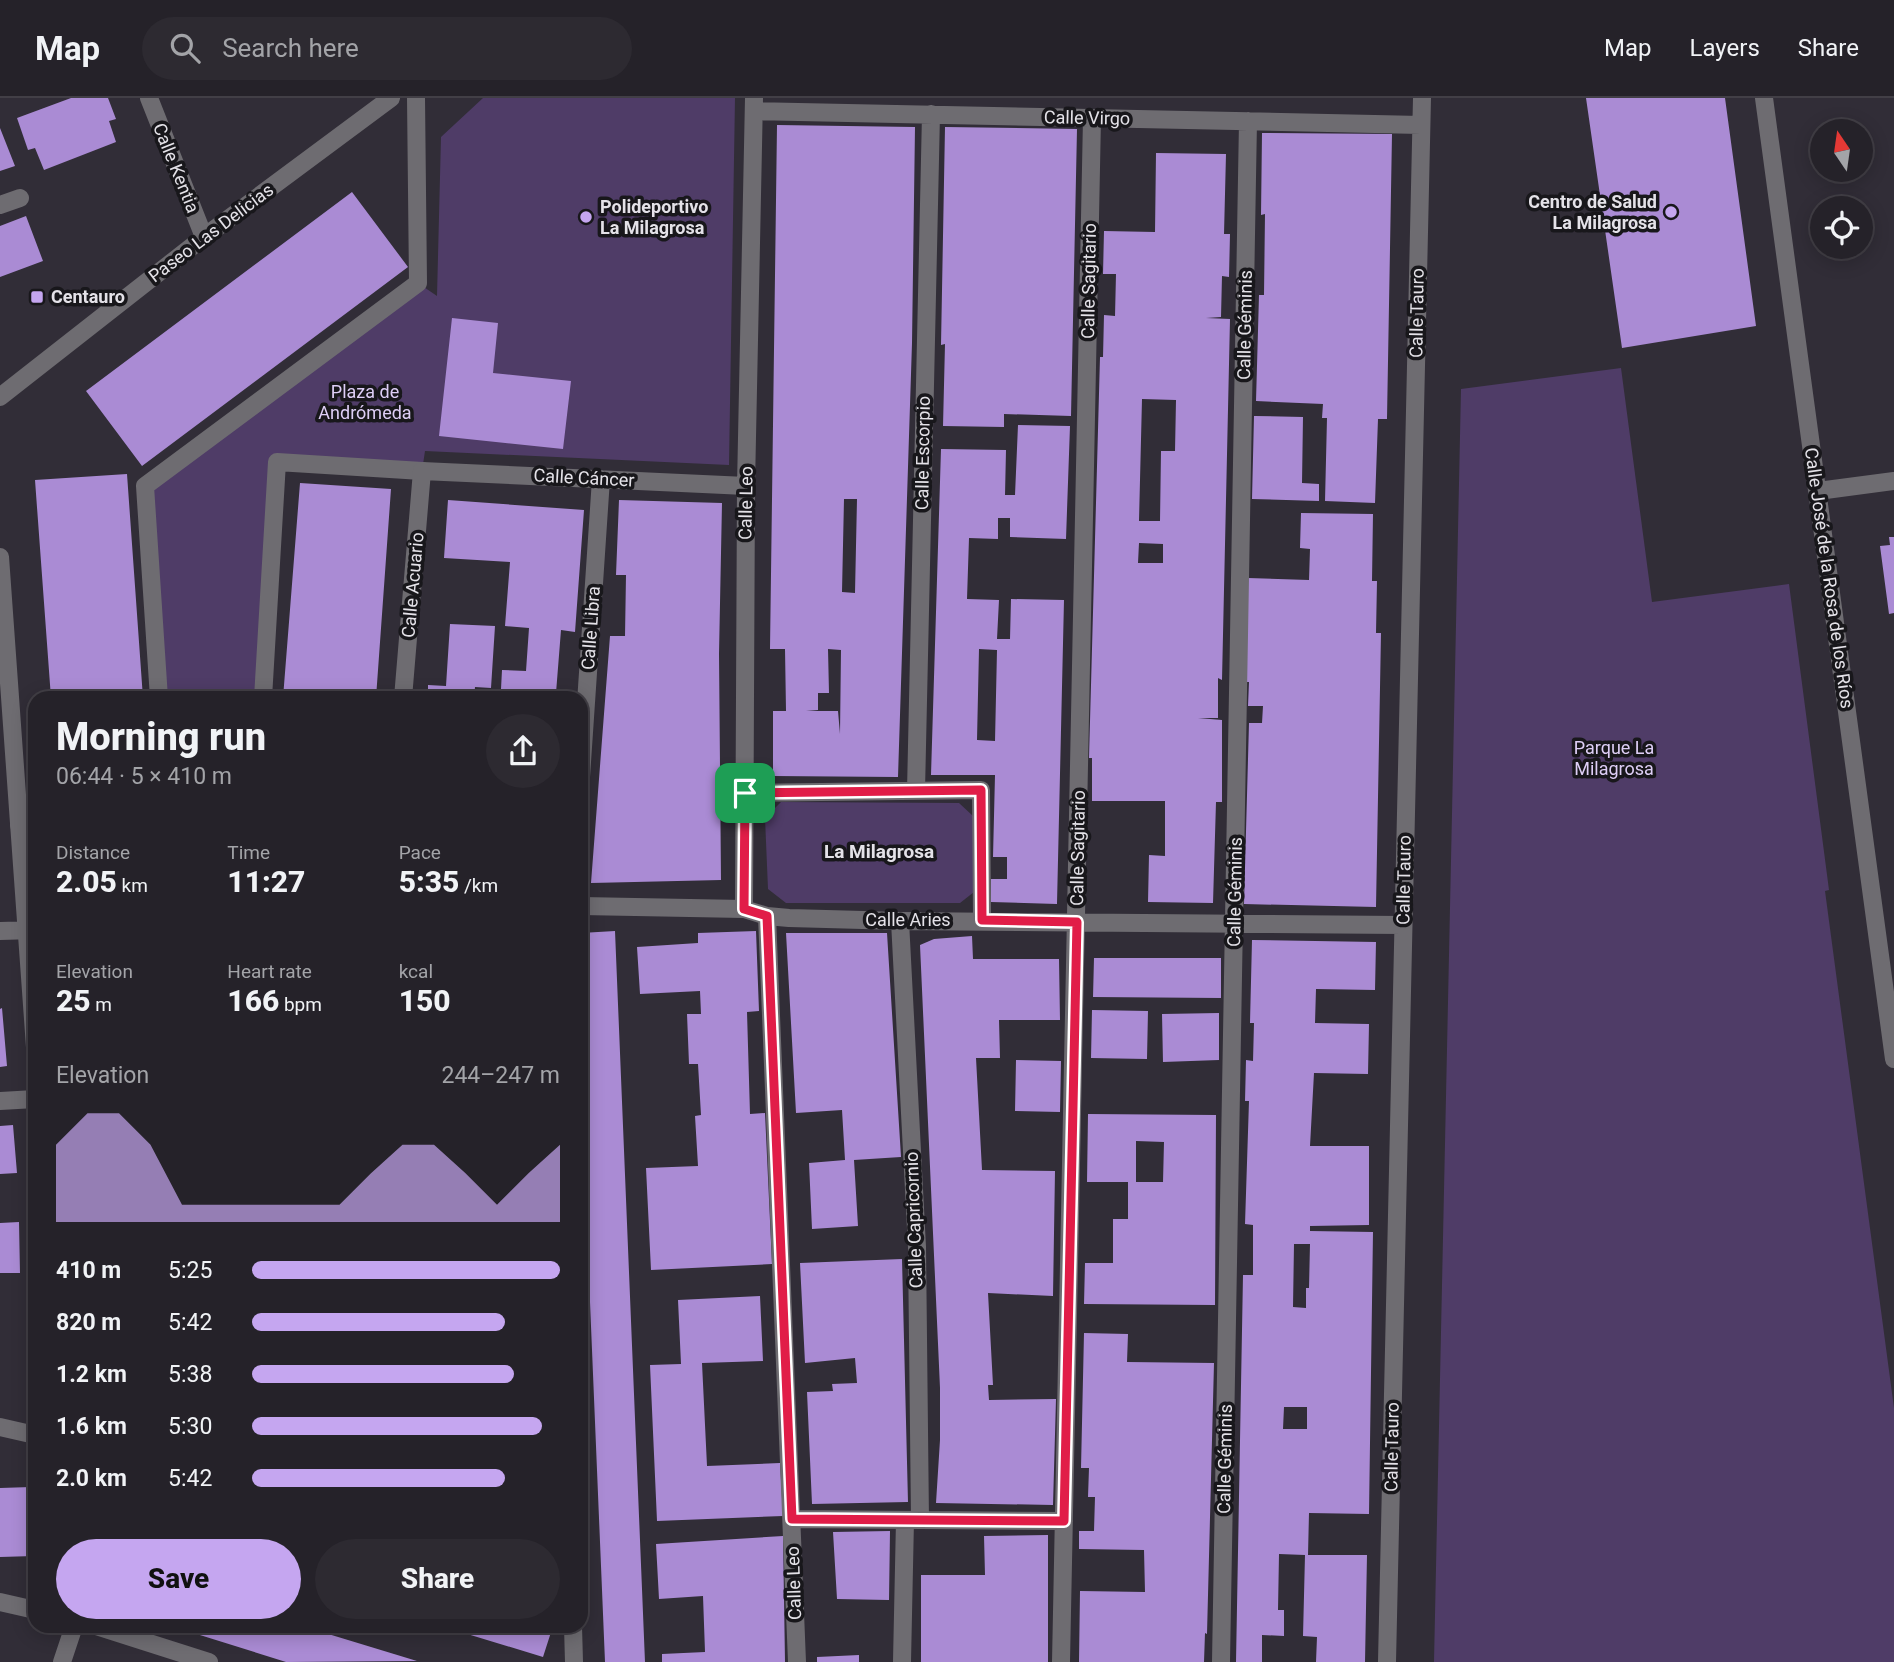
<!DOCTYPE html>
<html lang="en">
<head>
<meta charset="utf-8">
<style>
  :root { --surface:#252229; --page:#2d2a31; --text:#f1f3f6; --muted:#a3a4a8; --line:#423f46; --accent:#c5a6f0 }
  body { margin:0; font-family:Roboto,sans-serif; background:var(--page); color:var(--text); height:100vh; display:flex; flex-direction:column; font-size:26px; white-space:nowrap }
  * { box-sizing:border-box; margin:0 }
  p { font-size:23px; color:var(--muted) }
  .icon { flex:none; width:38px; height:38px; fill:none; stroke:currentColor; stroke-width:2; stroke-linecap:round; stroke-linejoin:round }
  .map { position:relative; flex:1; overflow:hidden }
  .side { position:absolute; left:28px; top:593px; width:560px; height:942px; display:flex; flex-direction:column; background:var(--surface); border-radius:21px; box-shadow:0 4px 18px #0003,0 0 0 2px var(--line) }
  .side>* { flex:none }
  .needle { width:46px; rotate:347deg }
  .controls { position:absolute; left:1810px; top:21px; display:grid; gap:14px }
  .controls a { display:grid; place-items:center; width:63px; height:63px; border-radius:50%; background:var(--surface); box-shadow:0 4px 18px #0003,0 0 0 2px var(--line); font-size:35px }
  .pin { position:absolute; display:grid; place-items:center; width:60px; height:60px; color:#fff; margin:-30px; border-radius:14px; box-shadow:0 4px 10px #0006 }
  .round { display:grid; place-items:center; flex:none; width:74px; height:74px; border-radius:37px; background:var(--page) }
  .head { display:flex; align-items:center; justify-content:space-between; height:119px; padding:0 28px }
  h1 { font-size:38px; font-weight:800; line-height:52px }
  .figures { display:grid; grid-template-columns:repeat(3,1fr); gap:10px; height:119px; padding:7px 28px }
  .figures div { display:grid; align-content:center }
  .figures b { font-size:30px; font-weight:800 }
  .figures small { font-size:19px; font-weight:400 }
  .figures p { font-size:19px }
  .chart { height:196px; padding:14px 28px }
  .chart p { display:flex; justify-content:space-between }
  .chart svg { width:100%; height:126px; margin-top:7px; fill:var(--accent); opacity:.7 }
  .primary-button { display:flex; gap:14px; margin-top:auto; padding:14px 28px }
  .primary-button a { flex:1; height:80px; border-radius:42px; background:var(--accent); color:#111; font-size:28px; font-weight:800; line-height:80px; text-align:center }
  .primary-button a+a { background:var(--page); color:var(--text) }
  ul { padding:0 28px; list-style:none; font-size:23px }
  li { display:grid; grid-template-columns:112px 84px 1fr; align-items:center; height:52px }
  li i { height:18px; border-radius:9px; background:var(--accent) }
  header { display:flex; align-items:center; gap:42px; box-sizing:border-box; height:98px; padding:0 35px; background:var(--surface); border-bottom:2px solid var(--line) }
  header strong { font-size:33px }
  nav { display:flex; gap:38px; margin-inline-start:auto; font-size:24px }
  .search { width:490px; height:63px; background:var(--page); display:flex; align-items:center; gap:18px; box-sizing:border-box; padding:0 24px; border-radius:38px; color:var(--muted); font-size:26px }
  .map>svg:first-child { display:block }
  .green { fill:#4f3c67 }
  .building { fill:#aa8bd4; fill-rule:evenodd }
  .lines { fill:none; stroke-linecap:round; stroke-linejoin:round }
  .pedestrian { stroke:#6e6c71; stroke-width:18 }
  .minor { stroke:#6e6c71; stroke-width:18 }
  .tertiary { stroke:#6e6c71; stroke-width:18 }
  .route-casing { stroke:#fff; stroke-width:14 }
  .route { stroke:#e11d48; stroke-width:9 }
  .poi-dot { fill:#c5a6f0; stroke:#18171b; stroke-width:2.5 }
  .labels { text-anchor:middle; stroke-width:7; stroke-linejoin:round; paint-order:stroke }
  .street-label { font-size:18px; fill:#e4e2e8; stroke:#18171b }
  .poi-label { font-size:18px; font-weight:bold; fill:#e4e2e8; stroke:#18171b; text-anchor:start }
  .park-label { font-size:18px; fill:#decef6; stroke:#18171b }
  .neighbourhood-label { font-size:19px; font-weight:bold; fill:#e4e2e8; stroke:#18171b }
</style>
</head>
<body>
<header>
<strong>Map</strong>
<div class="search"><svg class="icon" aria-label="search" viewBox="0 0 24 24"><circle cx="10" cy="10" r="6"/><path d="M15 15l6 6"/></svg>Search here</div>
<nav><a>Map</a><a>Layers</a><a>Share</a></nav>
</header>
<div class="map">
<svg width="1894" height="1564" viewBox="0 0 1894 1564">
  <rect width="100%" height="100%" fill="#312d37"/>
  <path class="green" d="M 483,0 L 735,0 L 729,367 L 425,353 L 422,373 L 277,364 L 263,600 L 159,600 L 145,388 L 418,185 L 437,198 L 441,39 Z
    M 1621,270 L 1652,504 L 1789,486 L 1829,792 L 1825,793 L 1894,1310 L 1894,1564 L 1434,1564 L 1461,291 Z
    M 781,704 L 959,705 L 973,718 L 974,794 L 960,805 L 786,805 L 768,791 L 765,720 Z"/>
  <path class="building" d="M 71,0 L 108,0 L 116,21 L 109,23 L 116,44 L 44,72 L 35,50 L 28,52 L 17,20 Z
    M 1586,0 L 1725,0 L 1756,228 L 1622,250 Z
    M 777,27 L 915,29 L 912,245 L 898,679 L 773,678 L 773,613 L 786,613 L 785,551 L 770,551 ZM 844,401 L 857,401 L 855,495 L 842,494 ZM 828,551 L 841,552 L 840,636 L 838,613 L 806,613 L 818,612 L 818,595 L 829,595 Z
    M 945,29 L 1077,31 L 1071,318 L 1004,316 L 1004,329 L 943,328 L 945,246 L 941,247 Z
    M 0,30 L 15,68 L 0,73 Z
    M 1262,35 L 1392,36 L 1387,321 L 1378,321 L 1375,405 L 1325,403 L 1327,320 L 1322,320 L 1323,306 L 1256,303 L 1259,197 L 1264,197 L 1265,116 L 1261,117 Z
    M 1156,55 L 1226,56 L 1224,136 L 1230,136 L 1229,179 L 1222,178 L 1221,219 L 1206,220 L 1230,221 L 1222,582 L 1218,580 L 1218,620 L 1198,620 L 1222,622 L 1222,704 L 1216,704 L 1213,805 L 1148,804 L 1149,757 L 1165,758 L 1165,703 L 1092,703 L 1092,660 L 1089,660 L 1100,259 L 1103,259 L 1104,217 L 1115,218 L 1116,176 L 1103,176 L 1104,133 L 1155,134 ZM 1142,301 L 1176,302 L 1175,353 L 1161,353 L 1160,423 L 1139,423 ZM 1139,445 L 1163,446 L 1163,465 L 1138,465 Z
    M 352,94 L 408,169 L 142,368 L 86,293 Z
    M 26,118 L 43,163 L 0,179 L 0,128 Z
    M 452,220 L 498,225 L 493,275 L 571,283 L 563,351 L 439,338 Z
    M 1254,318 L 1303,319 L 1302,385 L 1319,386 L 1319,403 L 1252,401 Z
    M 1018,327 L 1070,328 L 1066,441 L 1010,439 L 1010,420 L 998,420 L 998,441 L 969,440 L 967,501 L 999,502 L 997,541 L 1010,541 L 1011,501 L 1064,502 L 1057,806 L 991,804 L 991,781 L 1007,781 L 1007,759 L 993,759 L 995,677 L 931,677 L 941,351 L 1006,352 L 1005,397 L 1015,397 ZM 979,551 L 997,552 L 995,643 L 977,642 Z
    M 127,376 L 143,600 L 51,600 L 35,382 Z
    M 300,385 L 391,391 L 376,600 L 283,600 Z
    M 448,402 L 584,412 L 575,534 L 561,532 L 556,595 L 560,595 L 560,600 L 514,600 L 515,592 L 501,591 L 502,572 L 526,573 L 529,530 L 505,528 L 510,464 L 444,460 Z
    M 619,402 L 722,405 L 719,556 L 721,782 L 591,785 L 610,538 L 625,538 L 626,477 L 616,477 Z
    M 1301,415 L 1373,416 L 1372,483 L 1377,483 L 1376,535 L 1381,535 L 1376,809 L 1244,806 L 1249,625 L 1262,625 L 1263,608 L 1248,608 L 1249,584 L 1246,584 L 1248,480 L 1309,482 L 1310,451 L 1300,450 Z
    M 1889,439 L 1894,439 L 1894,515 L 1889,516 L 1880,448 L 1890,447 Z
    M 450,526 L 495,528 L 491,590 L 475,589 L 474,600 L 428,600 L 428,587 L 446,588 Z
    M 615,833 L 645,1564 L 605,1564 L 581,988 L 581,835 Z
    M 756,833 L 759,913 L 747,914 L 750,1016 L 765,1015 L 772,1166 L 651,1172 L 646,1070 L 698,1068 L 695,1018 L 701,1017 L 698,966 L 689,966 L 687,916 L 701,916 L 700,893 L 640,896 L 637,849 L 698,845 L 698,835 Z
    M 786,835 L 887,835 L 901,1059 L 854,1062 L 858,1128 L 812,1131 L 809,1065 L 845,1062 L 842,1012 L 796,1015 Z
    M 972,838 L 973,861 L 1059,861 L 1060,922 L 999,922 L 1000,960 L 976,960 L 982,1072 L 1055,1073 L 1053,1198 L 988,1195 L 993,1287 L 988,1287 L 989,1302 L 1056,1301 L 1053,1407 L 936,1405 L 940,1342 L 940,1290 L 920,847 L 934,841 Z
    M 1252,842 L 1376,844 L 1375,892 L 1316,891 L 1315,925 L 1369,926 L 1368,976 L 1314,975 L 1310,1048 L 1369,1048 L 1369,1127 L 1310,1128 L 1310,1133 L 1373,1134 L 1369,1416 L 1309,1415 L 1308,1457 L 1367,1457 L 1365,1564 L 1316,1564 L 1317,1539 L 1303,1538 L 1305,1457 L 1279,1456 L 1278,1512 L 1284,1512 L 1284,1538 L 1262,1537 L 1262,1564 L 1236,1564 L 1243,1177 L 1253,1177 L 1253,1127 L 1245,1126 L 1249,1003 L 1245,1003 L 1246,962 L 1253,963 L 1254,925 L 1250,925 ZM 1294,1146 L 1310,1146 L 1309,1190 L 1306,1190 L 1306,1210 L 1293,1209 ZM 1284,1309 L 1307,1309 L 1307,1331 L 1283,1331 Z
    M 1094,860 L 1221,860 L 1221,900 L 1093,899 Z
    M 2,910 L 7,968 L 0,969 L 0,911 Z
    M 1092,912 L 1148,913 L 1147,961 L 1091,960 Z
    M 1219,915 L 1219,962 L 1163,964 L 1162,916 Z
    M 1016,962 L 1061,963 L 1060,1014 L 1015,1013 Z
    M 1088,1016 L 1216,1017 L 1215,1207 L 1084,1206 L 1085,1165 L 1113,1165 L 1113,1121 L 1128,1121 L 1128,1084 L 1087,1084 ZM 1136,1043 L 1164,1044 L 1163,1084 L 1136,1084 Z
    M 13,1027 L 17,1075 L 0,1076 L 0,1028 Z
    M 19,1124 L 20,1175 L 0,1175 L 0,1125 Z
    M 902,1161 L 908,1404 L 812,1406 L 807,1294 L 833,1293 L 832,1286 L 857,1285 L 855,1260 L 805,1265 L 800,1165 Z
    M 760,1198 L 763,1263 L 702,1265 L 707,1368 L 780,1365 L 783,1418 L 657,1423 L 650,1267 L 681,1266 L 678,1202 Z
    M 1084,1235 L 1128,1236 L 1127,1264 L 1214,1265 L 1207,1536 L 1205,1535 L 1204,1564 L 1079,1564 L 1080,1493 L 1145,1494 L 1144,1452 L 1079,1451 L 1079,1433 L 1094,1433 L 1095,1399 L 1088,1399 L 1089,1370 L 1081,1370 Z
    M 31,1389 L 34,1458 L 0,1459 L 0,1390 Z
    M 890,1433 L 889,1502 L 837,1501 L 833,1434 Z
    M 1048,1437 L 1048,1564 L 921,1564 L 921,1477 L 985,1477 L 984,1438 Z
    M 783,1438 L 785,1564 L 662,1564 L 662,1556 L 705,1554 L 703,1498 L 659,1501 L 656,1446 Z
    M 171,1528 L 302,1528 L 417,1563 L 286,1564 Z
    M 441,1528 L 553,1528 L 543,1559 Z
    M 859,1557 L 859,1564 L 817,1564 L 817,1559 Z"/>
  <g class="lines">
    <path class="pedestrian" d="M 159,600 L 145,388 L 418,185 L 416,0
      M 263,600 L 277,364 L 422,373
      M 19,727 L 35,726"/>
    <path class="minor" d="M 149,0 L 204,139
      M 1764,0 L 1894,961
      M 754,13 L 1421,27
      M 0,107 L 20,100
      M 1818,393 L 1894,383
      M 0,459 L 35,949
      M 403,600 L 422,373 L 746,388
      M 581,679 L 601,381
      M 916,693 L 931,16
      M 745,695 L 981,692 L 982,822
      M 581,808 L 744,811 L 767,818 L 789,820 L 900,823 L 1403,827
      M 744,811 L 746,388 L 754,0
      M 767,818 L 797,1564
      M 900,823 L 917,1149 L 920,1422
      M 0,833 L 35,832
      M 0,1003 L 35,1001
      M 0,1329 L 35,1337
      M 792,1421 L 1064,1423
      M 573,1528 L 574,1564
      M 62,1564 L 74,1528
      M 902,1564 L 905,1422
      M 1061,1564 L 1092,20
      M 1221,1564 L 1248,23
      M 1387,1564 L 1422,0"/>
    <path class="tertiary" d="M 0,299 L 204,139 L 391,0
      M 0,1504 L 35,1512
      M 96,1528 L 209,1564"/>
  </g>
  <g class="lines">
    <defs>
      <path id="route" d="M 981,692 L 982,822 L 1077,824 L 1064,1423 L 792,1421 L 767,818 L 744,811 L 745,695 Z"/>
    </defs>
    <use href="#route" class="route-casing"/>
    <use href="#route" class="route"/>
  </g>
  <g class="poi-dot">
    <circle cx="1671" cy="114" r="7"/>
    <circle cx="586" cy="119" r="7"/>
    <rect x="30" y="192" width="14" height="14" rx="3.5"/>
  </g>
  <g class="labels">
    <g class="street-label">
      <text transform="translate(1087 20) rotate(1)" y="6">Calle Virgo</text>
      <text transform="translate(176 70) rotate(68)" y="6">Calle Kentia</text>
      <text transform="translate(211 135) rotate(-37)" y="6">Paseo Las Delicias</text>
      <text transform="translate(1089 183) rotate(-89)" y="6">Calle Sagitario</text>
      <text transform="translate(1417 215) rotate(-89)" y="6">Calle Tauro</text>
      <text transform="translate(1245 227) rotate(-89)" y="6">Calle Géminis</text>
      <text transform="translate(923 355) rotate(-89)" y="6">Calle Escorpio</text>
      <text transform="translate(584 380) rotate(3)" y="6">Calle Cáncer</text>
      <text transform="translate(746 405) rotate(-89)" y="6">Calle Leo</text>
      <text transform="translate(1829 480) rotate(82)" y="6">Calle José de la Rosa de los Ríos</text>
      <text transform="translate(413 487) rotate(-85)" y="6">Calle Acuario</text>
      <text transform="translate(591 530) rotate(-86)" y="6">Calle Libra</text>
      <text transform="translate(1078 750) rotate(-89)" y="6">Calle Sagitario</text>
      <text transform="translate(1404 782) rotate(-89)" y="6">Calle Tauro</text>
      <text transform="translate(1235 794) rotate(-89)" y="6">Calle Géminis</text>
      <text x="908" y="828">Calle Aries</text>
      <text transform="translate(914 1122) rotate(-92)" y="6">Calle Capricornio</text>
      <text transform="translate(1392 1349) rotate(-89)" y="6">Calle Tauro</text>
      <text transform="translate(1225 1361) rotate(-89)" y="6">Calle Géminis</text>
      <text transform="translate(794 1485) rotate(-92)" y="6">Calle Leo</text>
    </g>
    <g class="poi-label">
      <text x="1657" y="110" text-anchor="end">Centro de Salud<tspan x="1657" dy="21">La Milagrosa</tspan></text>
      <text x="600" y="115">Polideportivo<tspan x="600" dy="21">La Milagrosa</tspan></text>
      <text x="51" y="205">Centauro</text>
    </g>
    <g class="park-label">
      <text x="365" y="300">Plaza de<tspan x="365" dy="21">Andrómeda</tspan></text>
      <text x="1614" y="656">Parque La<tspan x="1614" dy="21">Milagrosa</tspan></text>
    </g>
    <g class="neighbourhood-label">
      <text x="879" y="760">La Milagrosa</text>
    </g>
  </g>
</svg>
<div class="controls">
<a><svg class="needle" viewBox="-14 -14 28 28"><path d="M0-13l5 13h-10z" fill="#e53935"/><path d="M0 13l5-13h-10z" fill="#a3a4a8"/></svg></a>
<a><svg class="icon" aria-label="locate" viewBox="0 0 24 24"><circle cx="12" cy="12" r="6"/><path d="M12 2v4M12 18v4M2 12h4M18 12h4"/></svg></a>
</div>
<div class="pin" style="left:745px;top:695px;background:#1e9e55"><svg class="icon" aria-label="arrive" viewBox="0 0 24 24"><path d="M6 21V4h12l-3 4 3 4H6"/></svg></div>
<section class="side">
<div class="head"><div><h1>Morning run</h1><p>06:44 · 5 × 410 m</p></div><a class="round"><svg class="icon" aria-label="share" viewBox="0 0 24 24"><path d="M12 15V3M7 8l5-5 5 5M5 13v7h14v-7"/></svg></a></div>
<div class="figures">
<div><p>Distance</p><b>2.05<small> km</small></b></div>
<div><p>Time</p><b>11:27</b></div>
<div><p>Pace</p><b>5:35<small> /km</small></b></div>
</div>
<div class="figures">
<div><p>Elevation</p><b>25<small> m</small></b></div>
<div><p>Heart rate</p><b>166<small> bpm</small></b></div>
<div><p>kcal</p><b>150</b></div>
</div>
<div class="chart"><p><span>Elevation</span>244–247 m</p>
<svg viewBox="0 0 160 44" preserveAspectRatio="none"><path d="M0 44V17L10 6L20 6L30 17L40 38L50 38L60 38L70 38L80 38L90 38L100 27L110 17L120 17L130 27L140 38L150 27L160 17V44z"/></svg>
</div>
<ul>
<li><b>410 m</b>5:25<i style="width:100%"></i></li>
<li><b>820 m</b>5:42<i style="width:82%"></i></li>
<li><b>1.2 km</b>5:38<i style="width:85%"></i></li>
<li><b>1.6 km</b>5:30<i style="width:94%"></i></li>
<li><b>2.0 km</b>5:42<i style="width:82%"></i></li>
</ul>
<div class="primary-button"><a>Save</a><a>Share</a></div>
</section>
</div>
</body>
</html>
